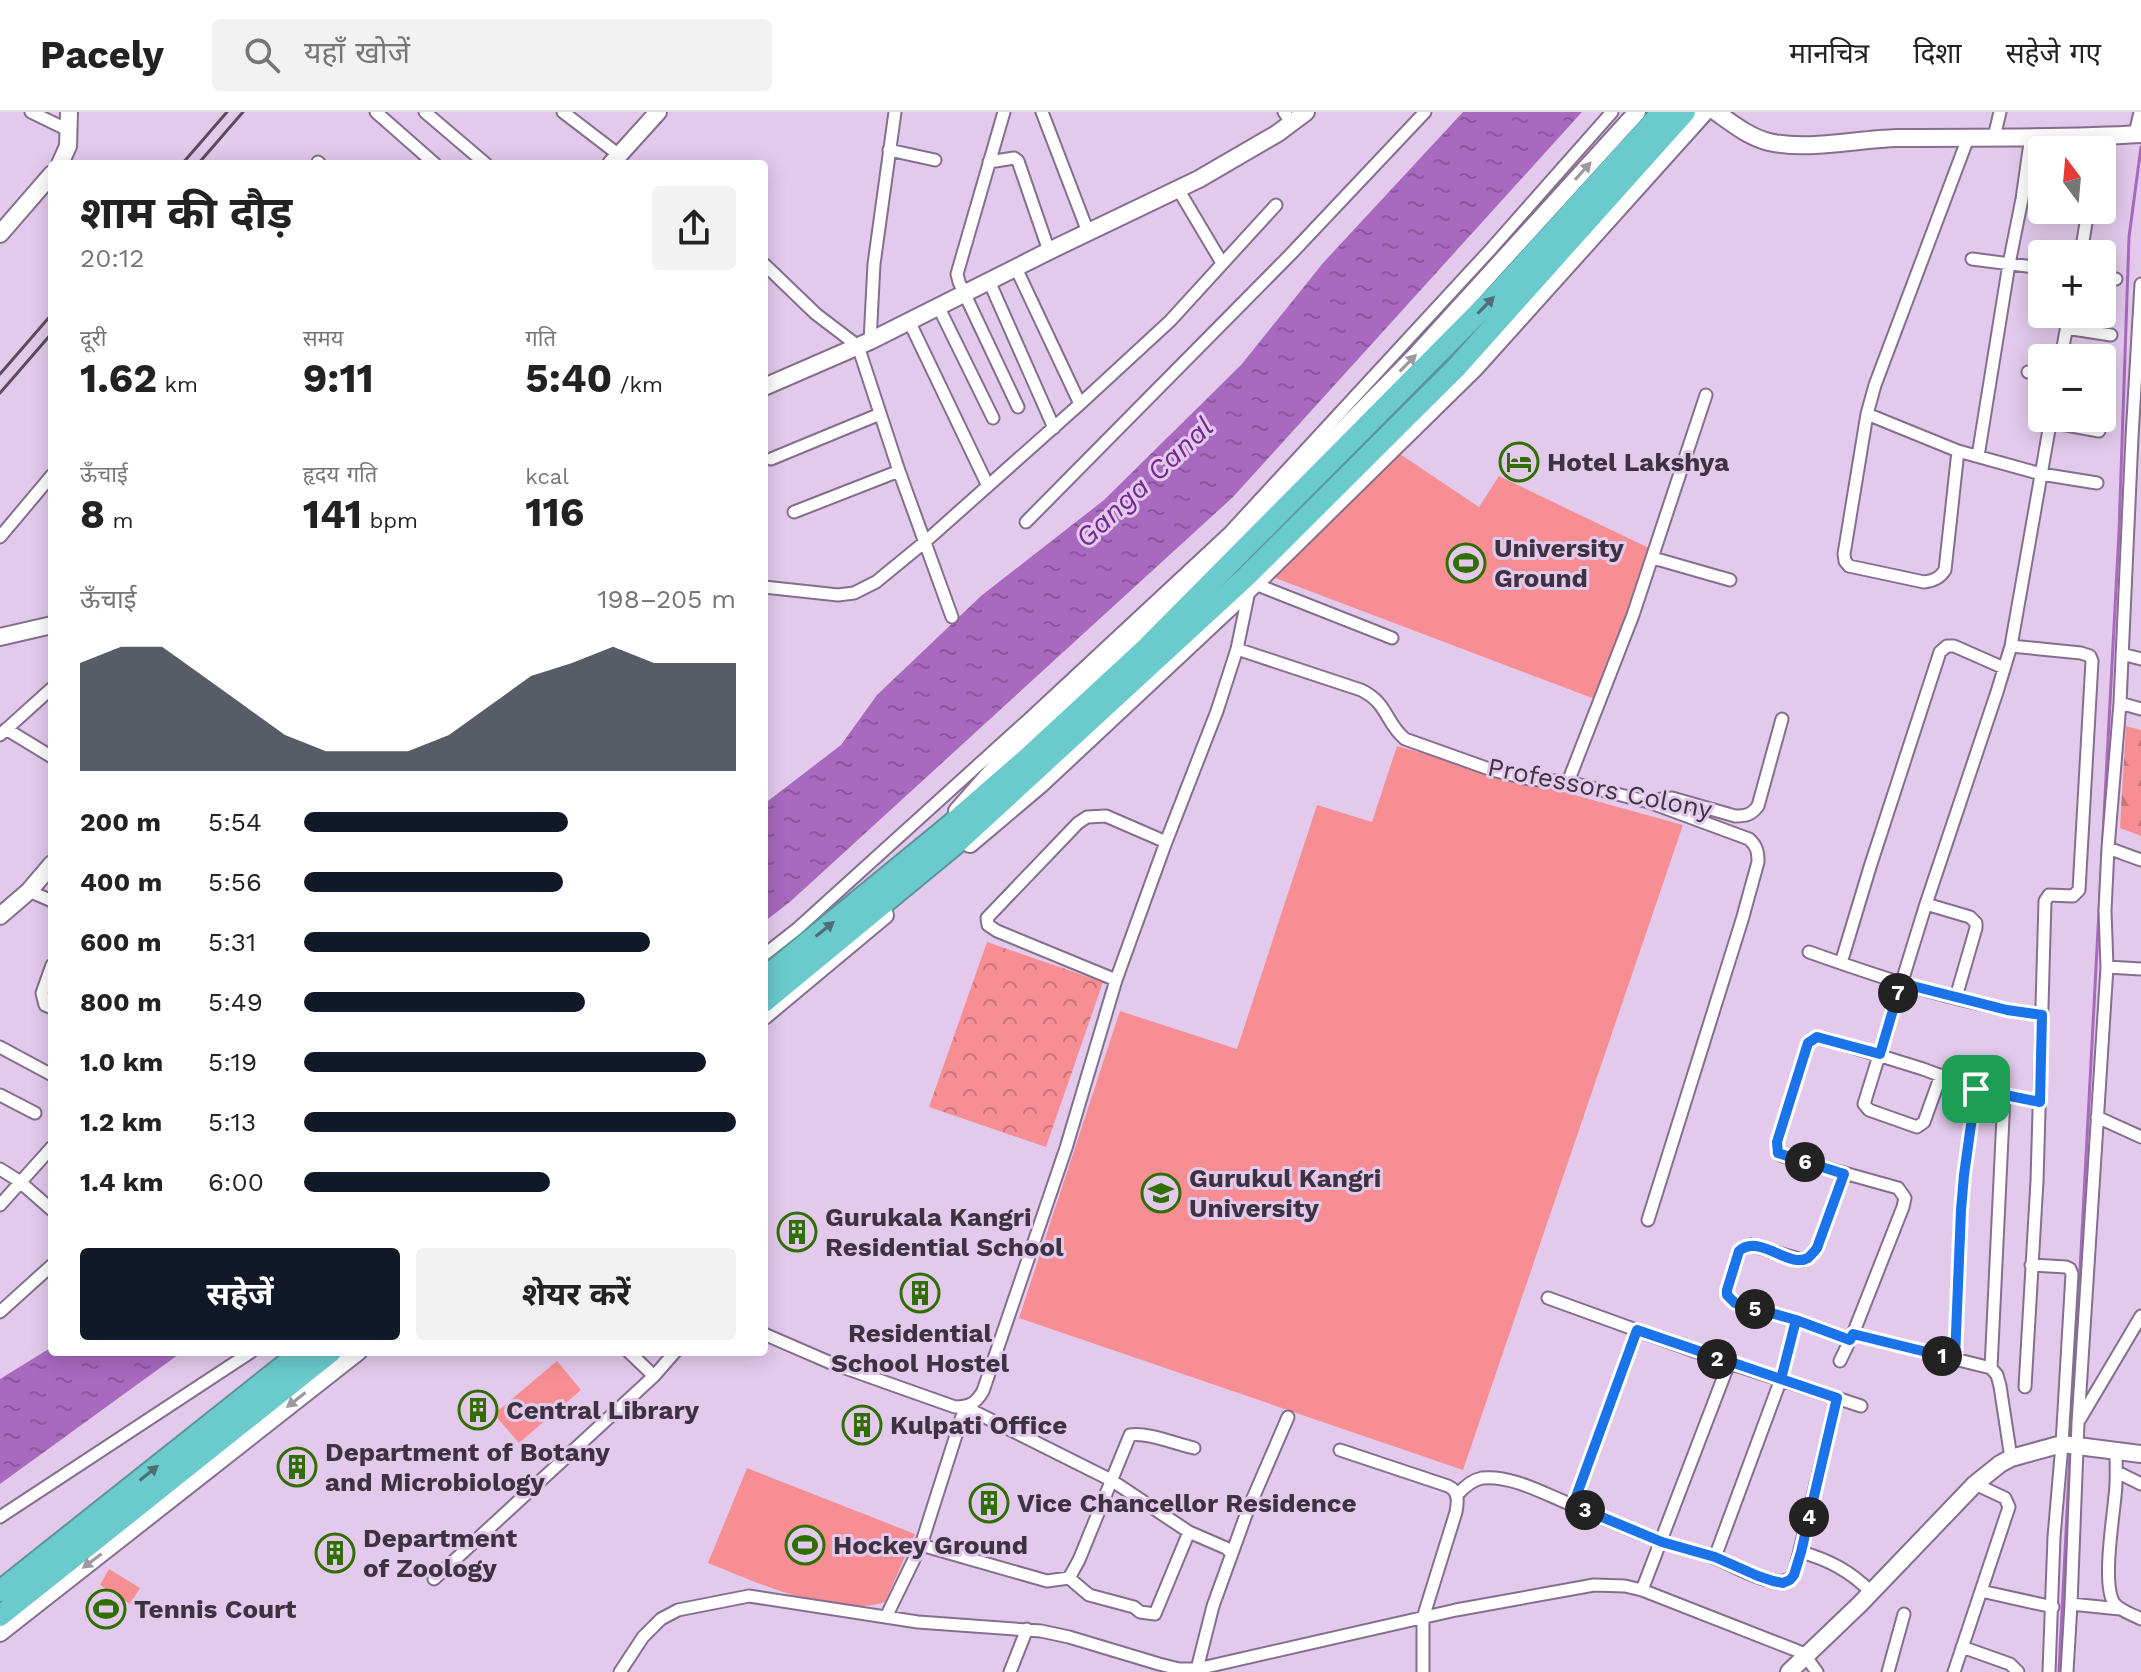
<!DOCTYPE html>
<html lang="hi">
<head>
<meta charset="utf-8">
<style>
  :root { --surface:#fff; --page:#f2f2f2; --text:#222; --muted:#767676; --line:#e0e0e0; --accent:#111827 }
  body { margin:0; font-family:"Work Sans","Noto Sans Devanagari",sans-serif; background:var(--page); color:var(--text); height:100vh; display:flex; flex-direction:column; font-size:30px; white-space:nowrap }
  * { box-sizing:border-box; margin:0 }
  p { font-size:26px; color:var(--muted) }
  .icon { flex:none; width:44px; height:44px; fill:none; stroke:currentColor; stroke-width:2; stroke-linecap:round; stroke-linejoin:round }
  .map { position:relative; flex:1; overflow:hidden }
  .panel { position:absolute; left:48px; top:48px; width:720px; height:1196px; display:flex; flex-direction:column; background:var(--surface); border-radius:8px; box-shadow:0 4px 20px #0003 }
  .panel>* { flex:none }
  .needle { width:52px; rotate:344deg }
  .tools { position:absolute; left:2028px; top:24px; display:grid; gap:16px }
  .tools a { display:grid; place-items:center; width:88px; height:88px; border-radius:8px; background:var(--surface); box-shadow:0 4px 20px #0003; font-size:40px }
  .pin { position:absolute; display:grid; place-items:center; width:68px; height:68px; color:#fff; margin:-34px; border-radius:16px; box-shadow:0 4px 12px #0006 }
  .km { position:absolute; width:40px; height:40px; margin:-20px; border-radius:50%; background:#222; color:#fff; font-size:22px; line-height:40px; text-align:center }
  .round { display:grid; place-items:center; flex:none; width:84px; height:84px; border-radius:8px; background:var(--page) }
  .head { display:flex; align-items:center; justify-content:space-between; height:136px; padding:0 32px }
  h1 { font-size:44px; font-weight:700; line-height:60px }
  .stats { display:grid; grid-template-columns:repeat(3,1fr); gap:12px; height:136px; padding:8px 32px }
  .stats div { display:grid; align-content:center }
  .stats b { font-size:40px; font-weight:700 }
  .stats small { font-size:22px; font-weight:400 }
  .stats p { font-size:22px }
  .chart { height:224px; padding:16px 32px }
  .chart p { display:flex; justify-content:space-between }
  .chart svg { width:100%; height:144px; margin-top:8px; fill:var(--accent); opacity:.7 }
  .cta { display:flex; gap:16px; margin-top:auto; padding:16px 32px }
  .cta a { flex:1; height:92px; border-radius:8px; background:var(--accent); color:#fff; font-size:32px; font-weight:700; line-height:92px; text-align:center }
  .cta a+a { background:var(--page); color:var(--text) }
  ul { padding:0 32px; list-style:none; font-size:26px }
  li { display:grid; grid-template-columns:128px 96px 1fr; align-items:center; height:60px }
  li i { height:20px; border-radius:10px; background:var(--accent) }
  header { display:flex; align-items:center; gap:48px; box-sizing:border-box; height:112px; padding:0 40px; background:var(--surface); border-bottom:2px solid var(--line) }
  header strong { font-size:38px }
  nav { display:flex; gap:44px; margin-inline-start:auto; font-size:28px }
  .search { width:560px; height:72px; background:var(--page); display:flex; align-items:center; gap:20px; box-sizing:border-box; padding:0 28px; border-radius:8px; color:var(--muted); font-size:30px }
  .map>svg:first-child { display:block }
  .green { fill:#f78e94 }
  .forest { fill:url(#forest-firs) }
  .park { fill:url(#park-crowns) }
  .water { fill:url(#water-ripples) }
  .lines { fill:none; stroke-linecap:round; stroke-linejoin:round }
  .stream { stroke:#a869bf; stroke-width:3 }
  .street-casing { stroke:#856f8e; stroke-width:15 }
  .secondary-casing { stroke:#856f8e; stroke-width:20 }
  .highway-casing { stroke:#5b959b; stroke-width:24 }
  .street { stroke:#fff; stroke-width:11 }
  .secondary { stroke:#fff; stroke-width:16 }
  .highway { stroke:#6bcbcc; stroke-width:20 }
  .rail { stroke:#5a4d5f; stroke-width:3 }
  .oneway { fill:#9e98a0 }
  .oneway2 { fill:#4f6f78 }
  .route-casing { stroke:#fff; stroke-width:16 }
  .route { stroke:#1a73e8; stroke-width:10 }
  .labels { text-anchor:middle; stroke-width:6; stroke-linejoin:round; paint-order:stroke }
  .poi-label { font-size:26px; font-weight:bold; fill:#3c3240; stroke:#e3caed; text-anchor:start }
  .street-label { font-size:26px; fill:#3c3240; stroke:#e3caed }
  .water-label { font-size:28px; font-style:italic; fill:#75278f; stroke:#e3caed }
</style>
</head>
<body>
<header>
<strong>Pacely</strong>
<div class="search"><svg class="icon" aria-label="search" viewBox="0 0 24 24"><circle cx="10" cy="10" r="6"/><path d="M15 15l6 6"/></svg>यहाँ खोजें</div>
<nav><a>मानचित्र</a><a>दिशा</a><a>सहेजे गए</a></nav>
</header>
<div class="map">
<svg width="2141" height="1560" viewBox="0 0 2141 1560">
  <defs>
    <pattern id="forest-firs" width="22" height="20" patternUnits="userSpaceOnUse" patternTransform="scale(2)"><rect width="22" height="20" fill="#f78e94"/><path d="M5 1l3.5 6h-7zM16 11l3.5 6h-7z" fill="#c9757a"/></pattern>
    <pattern id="park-crowns" width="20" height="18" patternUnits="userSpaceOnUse" patternTransform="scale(2)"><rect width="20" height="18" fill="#f78e94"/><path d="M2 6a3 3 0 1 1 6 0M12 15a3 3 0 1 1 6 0" fill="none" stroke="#c9757a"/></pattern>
    <pattern id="water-ripples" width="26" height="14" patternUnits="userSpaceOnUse" patternTransform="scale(2)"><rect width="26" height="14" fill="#a869bf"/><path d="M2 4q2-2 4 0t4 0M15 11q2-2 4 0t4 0" fill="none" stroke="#8a579d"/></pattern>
  </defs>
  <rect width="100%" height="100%" fill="#e3caed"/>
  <path class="green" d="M 1397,340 L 1479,395 L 1499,364 L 1653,438 L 1595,587 L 1270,464 Z
    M 1397,634 L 1683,713 L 1463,1358 L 1019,1206 L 1120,899 L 1237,937 L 1317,693 L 1372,710 Z
    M 557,1249 L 581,1278 L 519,1331 L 494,1302 Z
    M 747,1356 L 915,1422 L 885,1490 C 835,1507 756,1470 708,1451 Z
    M 109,1457 L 140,1476 L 130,1492 L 100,1473 Z
    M 96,1480 L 127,1498 L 117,1514 L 86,1496 Z"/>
  <path class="forest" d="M 2126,614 L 2141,618 L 2141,724 L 2120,716 Z"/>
  <path class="park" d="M 987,830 L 1103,870 L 1046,1035 L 929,995 Z"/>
  <path class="water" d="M 1463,0 L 1582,0 L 1233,385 L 791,789 L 764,810 L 764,692 L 841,633 L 877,583 L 981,484 L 1104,388 L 1241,253 L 1323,151 Z
    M 52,1235 L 52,1240 L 182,1240 L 0,1372 L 0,1267 Z"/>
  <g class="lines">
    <path class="stream" d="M 2071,1329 L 2119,420 L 2129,125 L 2141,35
      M 2059,1560 L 2070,1341"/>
    <defs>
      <path id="street" d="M 31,0 L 68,18
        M 376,0 L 435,52
        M 425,0 L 486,52
        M 563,0 L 619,43
        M 1004,0 L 957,162 L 959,170 L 1018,295
        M 1042,0 L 1088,120
        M 1284,0 L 1291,10
        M 2135,22 L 2140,0
        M 1994,25 L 2000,0
        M 889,38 L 935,48
        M 2097,38 L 2099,24
        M 318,50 L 320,52
        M 989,50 L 1014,46 L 1018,49 L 1049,139
        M 1178,77 L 1222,151
        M 2081,142 L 2088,98
        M 1972,147 L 2042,156
        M 764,152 L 816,202 L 858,234 L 899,359 L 952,505
        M 1016,156 L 1080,292
        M 2102,165 L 2116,167
        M 989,169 L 1054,316
        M 938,194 L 993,306
        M 909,209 L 988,374
        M 2066,216 L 2111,223
        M 870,229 L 874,152 L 895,0
        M 2061,246 L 2069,202
        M 2028,260 L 2042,262
        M 1867,302 L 1958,339 L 2041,362 L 2097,371
        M 2050,310 L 2099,319
        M 1958,339 L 1945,458 C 1940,466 1934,469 1924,470 L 1849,454 L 1845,449 L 1844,442 L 1867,302 L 1875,273 L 1968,26
        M 1978,344 L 2009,152 L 2022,87 L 2031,24
        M 771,347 L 880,302
        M 794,400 L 899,359
        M 1026,410 L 1290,143 L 1425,0
        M 0,425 L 52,363
        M 1653,446 L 1730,468
        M 1255,472 L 1392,526
        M 764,475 L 838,483 L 854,481 L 876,470 L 926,429 L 1080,292 L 1170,209 L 1276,93
        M 2011,534 L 2081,541 L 2090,544 L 2092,549 L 2079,778 L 2073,784 L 2049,783 L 2045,789 L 2037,1069 L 2025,1275
        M 1237,537 L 1361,578 C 1388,591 1385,610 1405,627 L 1492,658 L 1529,667 L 1568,670 L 1645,689 L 1672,686 L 1735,704 C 1746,704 1751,703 1758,694 L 1782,607
        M 2122,542 L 2141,547
        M 2120,591 L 2141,597
        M 6,617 L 52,645
        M 0,623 L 52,576
        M 1568,670 L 1633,503 L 1706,283
        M 1646,689 L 1749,727 C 1757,734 1758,740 1758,750 L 1742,808 L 1648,1108
        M 2108,736 L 2120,591 L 2132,325 L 2141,172
        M 29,779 L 52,789
        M 1926,792 L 1970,805 L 1976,811 L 1976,816 L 1956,885
        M 1809,840 C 1885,867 1963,893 2042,903
        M 764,843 L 797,817 L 1029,607 L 1229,421 L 1491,137 L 1612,0
        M 1841,851 L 1870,755 L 1940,540 L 1947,534 L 1954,534 L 2004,556
        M 52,853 L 42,881 L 45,893 L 52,896
        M 2107,855 L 2141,857
        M 1116,868 L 997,819 L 988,813 L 987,806 L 1078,711 L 1087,705 L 1106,704 L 1166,730
        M 0,935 L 52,963
        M 1941,963 L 1924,1010 L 1917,1015 L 1869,998 L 1864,992 L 1926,792 L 1997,580 L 2011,534 L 2051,306
        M 0,983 L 35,1001
        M 2097,1005 L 2141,1025
        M 0,1057 L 19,1069 L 52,1098
        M 1844,1062 L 1817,1136 L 1809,1145 L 1802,1148 L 1751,1133 L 1739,1139 L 1727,1178 L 1727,1183 L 1735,1191 L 1796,1208 L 1850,1228
        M 0,1093 L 52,1035
        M 2031,1153 L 2066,1155 L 2070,1157 L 2072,1162 L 2062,1332 L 2054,1425 L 2049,1560
        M 1548,1186 L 1708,1244 L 1861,1294
        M 0,1200 L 52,1153
        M 764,1222 L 831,1251 L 955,1295 C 970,1295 976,1291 983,1279 L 1066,1036 L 1116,868 L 1166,730 L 1217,599 L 1237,537 L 1249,479
        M 1853,1222 L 1991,1256 L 1997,1263 L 2000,1274 L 2011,1346
        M 629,1240 L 654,1264
        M 1955,1247 L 1961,1098 L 1964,1063 L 1976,977
        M 1840,1249 L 1853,1222 L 1903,1095 L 1905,1086 L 1898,1076 L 1783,1044 L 1778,1041 L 1777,1030 L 1808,931 L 1817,925 L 1823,926 L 1923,957 L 1976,977 L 2040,990
        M 1991,1256 L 2004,984
        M 2080,1307 L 2141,1204
        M 1340,1338 L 1448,1374 C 1459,1379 1458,1389 1456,1400 L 1423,1506 L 1423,1560
        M 2116,1340 C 2116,1355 2117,1370 2115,1384 C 2113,1407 2102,1473 2114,1491 C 2120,1499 2132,1502 2141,1507
        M 2117,1360 L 2141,1372
        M 1457,1383 C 1464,1375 1472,1368 1482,1366 C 1510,1363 1541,1380 1565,1390 C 1597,1403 1629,1418 1662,1430 C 1679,1436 1698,1439 1715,1446 C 1734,1453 1778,1482 1794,1463 L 1837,1286
        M 1573,1393 L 1637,1218
        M 0,1405 L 251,1240
        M 921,1433 L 1047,1469 L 1069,1466 L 1089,1483 L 1134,1495 L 1140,1500 L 1155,1502 L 1189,1420
        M 1801,1440 C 1829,1448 1850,1459 1871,1480
        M 1715,1445 L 1781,1267 L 1796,1208
        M 1069,1466 L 1079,1448 L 1130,1323 C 1147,1320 1176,1332 1194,1336
        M 434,1467 L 654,1264 L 675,1240
        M 1642,1478 L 1729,1251
        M 1981,1479 L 2053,1495
        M 2071,1492 L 2120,1497
        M 886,1505 L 921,1433 L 965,1295 L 1111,1368 L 1189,1420 L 1226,1436 L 1232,1442
        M 1962,1535 L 2010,1552 L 2018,1560
        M 1806,1545 L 1817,1560
        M 1197,1557 L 1213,1494 L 1247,1400 L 1288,1305
        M 620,1560 L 643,1525 L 661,1507 L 678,1498 L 749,1484 L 918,1510 L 1041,1519 L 1069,1525 L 1159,1552 L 1179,1557 L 1197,1557 L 1456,1498 L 1594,1473 L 1625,1474 L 1642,1478 L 1808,1543
        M 1010,1560 L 1027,1517
        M 1888,1560 L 1904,1502
        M 1954,1560 L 2009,1395 L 2005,1386 L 1975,1372
        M 2067,1560 L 2071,1492 L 2078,1311 L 2107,855 L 2105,799 L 2108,736 L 2141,748"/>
      <path id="secondary" d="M 1716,0 C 1733,12 1749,25 1769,30 C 1808,39 1857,27 1897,26 C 1978,25 2060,27 2141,22
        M 60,52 L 68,34 L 69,0
        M 611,52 L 658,0
        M 0,122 L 52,62
        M 764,275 L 870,229 L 1049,139 L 1199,67 L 1278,21 L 1306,0
        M 0,525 L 52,513
        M 957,699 L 1008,641 L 1197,466 L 1417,242 L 1637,0
        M 970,732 L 1041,672 L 1255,472 L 1476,255 L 1705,0
        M 0,804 L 29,779 L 52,752
        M 764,904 L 885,803
        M 0,1521 L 358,1240
        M 1789,1560 L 1860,1492 L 1975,1372 L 2000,1352 L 2011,1346 L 2062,1332 L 2141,1342"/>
      <path id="highway" d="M 764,866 L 948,715 L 1026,647 L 1145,537 L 1497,182 L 1662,0
        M 764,890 L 958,730 L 1246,465 L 1456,256 L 1685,0
        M 0,1479 L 301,1240
        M 0,1504 L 331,1240"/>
    </defs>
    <use href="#street" class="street-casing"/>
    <use href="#secondary" class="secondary-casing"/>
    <use href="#highway" class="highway-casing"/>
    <use href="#street" class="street"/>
    <use href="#secondary" class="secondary"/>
    <use href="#highway" class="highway"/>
    <path class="rail" d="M 182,52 L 227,0
      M 198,52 L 243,0
      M 0,262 L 52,202
      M 0,281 L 52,221"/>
  </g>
  <defs><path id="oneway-solid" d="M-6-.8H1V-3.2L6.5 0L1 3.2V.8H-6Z" transform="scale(2)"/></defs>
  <g class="oneway">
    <use href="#oneway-solid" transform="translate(1583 59) rotate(-48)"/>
    <use href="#oneway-solid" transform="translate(1408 251) rotate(-46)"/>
    <use href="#oneway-solid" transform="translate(296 1288) rotate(142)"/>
    <use href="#oneway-solid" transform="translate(92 1449) rotate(143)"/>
  </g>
  <g class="oneway2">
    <use href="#oneway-solid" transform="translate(1486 193) rotate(-46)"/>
    <use href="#oneway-solid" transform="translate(825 817) rotate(-39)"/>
    <use href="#oneway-solid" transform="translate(149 1361) rotate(-39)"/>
  </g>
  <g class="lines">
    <defs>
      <path id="route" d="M 1976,977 L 1964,1063 L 1961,1098 L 1955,1247 L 1853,1222 L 1850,1228 L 1796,1208 L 1781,1267 L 1637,1218 L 1573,1393 L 1662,1430 L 1715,1445 L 1758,1464 L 1773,1469 L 1783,1471 L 1790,1468 L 1794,1463 L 1801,1440 L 1837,1286 L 1781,1267 L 1796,1208 L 1735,1191 L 1727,1183 L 1727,1178 L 1739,1139 C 1760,1121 1788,1157 1808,1146 C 1810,1144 1815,1139 1817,1136 L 1844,1062 L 1778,1041 L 1777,1030 L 1808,931 L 1817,925 L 1880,942 L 1901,871 L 2007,898 L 2042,903 L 2040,990 L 1976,977"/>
    </defs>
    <use href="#route" class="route-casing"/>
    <use href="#route" class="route"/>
  </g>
  <defs>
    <symbol id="hotel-ring" viewBox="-11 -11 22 22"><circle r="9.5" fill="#e3caed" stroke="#316e00" stroke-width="1.5"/><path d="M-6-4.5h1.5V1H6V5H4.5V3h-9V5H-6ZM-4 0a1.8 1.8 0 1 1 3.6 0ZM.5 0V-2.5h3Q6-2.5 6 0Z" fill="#316e00"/></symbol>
    <symbol id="stadium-ring" viewBox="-11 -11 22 22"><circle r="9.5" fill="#e3caed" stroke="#316e00" stroke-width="1.5"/><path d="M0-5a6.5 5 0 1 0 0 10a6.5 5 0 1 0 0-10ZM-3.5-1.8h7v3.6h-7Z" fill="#316e00"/></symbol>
    <symbol id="university-ring" viewBox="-11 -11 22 22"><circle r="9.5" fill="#e3caed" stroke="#316e00" stroke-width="1.5"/><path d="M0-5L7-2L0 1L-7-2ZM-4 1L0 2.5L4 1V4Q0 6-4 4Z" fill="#316e00"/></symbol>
    <symbol id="building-ring" viewBox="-11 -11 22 22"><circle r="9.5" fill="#e3caed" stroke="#316e00" stroke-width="1.5"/><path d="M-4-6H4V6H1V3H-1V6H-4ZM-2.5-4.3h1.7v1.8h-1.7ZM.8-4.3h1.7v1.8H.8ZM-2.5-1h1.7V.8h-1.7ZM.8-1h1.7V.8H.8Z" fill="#316e00"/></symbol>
  </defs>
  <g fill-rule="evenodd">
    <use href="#hotel-ring" x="1497" y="328" width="44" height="44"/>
    <use href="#stadium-ring" x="1444" y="429" width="44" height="44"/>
    <use href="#university-ring" x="1139" y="1059" width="44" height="44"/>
    <use href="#building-ring" x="775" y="1098" width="44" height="44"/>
    <use href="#building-ring" x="898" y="1159" width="44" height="44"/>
    <use href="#building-ring" x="456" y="1276" width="44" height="44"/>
    <use href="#building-ring" x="840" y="1291" width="44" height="44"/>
    <use href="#building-ring" x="275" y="1333" width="44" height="44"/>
    <use href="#building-ring" x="967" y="1369" width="44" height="44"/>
    <use href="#stadium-ring" x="783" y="1411" width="44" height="44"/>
    <use href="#building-ring" x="313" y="1419" width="44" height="44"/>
    <use href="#stadium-ring" x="84" y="1475" width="44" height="44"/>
  </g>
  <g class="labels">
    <g class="poi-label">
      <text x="1547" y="359">Hotel Lakshya</text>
      <text x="1494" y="445">University<tspan x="1494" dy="30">Ground</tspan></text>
      <text x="1189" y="1075">Gurukul Kangri<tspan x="1189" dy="30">University</tspan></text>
      <text x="825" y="1114">Gurukala Kangri<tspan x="825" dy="30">Residential School</tspan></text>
      <text x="920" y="1230" text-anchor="middle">Residential<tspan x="920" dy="30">School Hostel</tspan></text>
      <text x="506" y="1307">Central Library</text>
      <text x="890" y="1322">Kulpati Office</text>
      <text x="325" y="1349">Department of Botany<tspan x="325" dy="30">and Microbiology</tspan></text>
      <text x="1017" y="1400">Vice Chancellor Residence</text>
      <text x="363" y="1435">Department<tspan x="363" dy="30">of Zoology</tspan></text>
      <text x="833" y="1442">Hockey Ground</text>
      <text x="134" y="1506">Tennis Court</text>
    </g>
    <g class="street-label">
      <text transform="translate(1600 676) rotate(11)" y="9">Professors Colony</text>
    </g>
    <g class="water-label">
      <text transform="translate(1144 370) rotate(-43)" y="10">Ganga Canal</text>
    </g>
  </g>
</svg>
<div class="tools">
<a><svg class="needle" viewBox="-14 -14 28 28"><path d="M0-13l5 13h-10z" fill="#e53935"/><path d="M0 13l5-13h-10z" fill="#767676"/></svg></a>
<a>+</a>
<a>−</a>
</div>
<div class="pin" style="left:1976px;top:977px;background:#1e9e55"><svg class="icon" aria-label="arrive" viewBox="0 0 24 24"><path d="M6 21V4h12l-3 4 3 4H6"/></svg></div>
<b class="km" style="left:1942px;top:1244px">1</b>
<b class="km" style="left:1717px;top:1247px">2</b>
<b class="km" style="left:1585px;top:1398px">3</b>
<b class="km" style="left:1809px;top:1405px">4</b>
<b class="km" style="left:1755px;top:1197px">5</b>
<b class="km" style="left:1805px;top:1050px">6</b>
<b class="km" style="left:1898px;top:881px">7</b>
<section class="panel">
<div class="head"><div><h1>शाम की दौड़</h1><p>20:12</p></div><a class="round"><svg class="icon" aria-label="share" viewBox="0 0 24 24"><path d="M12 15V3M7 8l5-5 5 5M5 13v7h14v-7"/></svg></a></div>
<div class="stats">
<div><p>दूरी</p><b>1.62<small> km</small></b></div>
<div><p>समय</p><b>9:11</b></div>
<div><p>गति</p><b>5:40<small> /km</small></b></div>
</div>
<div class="stats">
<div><p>ऊँचाई</p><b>8<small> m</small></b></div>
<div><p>हृदय गति</p><b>141<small> bpm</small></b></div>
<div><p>kcal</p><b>116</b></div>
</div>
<div class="chart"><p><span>ऊँचाई</span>198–205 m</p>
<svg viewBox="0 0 160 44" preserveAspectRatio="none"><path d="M0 44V11L10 6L20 6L30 15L40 24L50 33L60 38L70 38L80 38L90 33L100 24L110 15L120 11L130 6L140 11L150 11L160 11V44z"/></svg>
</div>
<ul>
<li><b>200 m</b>5:54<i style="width:61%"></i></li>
<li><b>400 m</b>5:56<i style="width:60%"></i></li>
<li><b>600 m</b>5:31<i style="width:80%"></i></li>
<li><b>800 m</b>5:49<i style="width:65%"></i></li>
<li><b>1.0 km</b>5:19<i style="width:93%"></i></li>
<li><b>1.2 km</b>5:13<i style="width:100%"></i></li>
<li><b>1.4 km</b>6:00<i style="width:57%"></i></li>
</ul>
<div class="cta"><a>सहेजें</a><a>शेयर करें</a></div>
</section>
</div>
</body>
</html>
